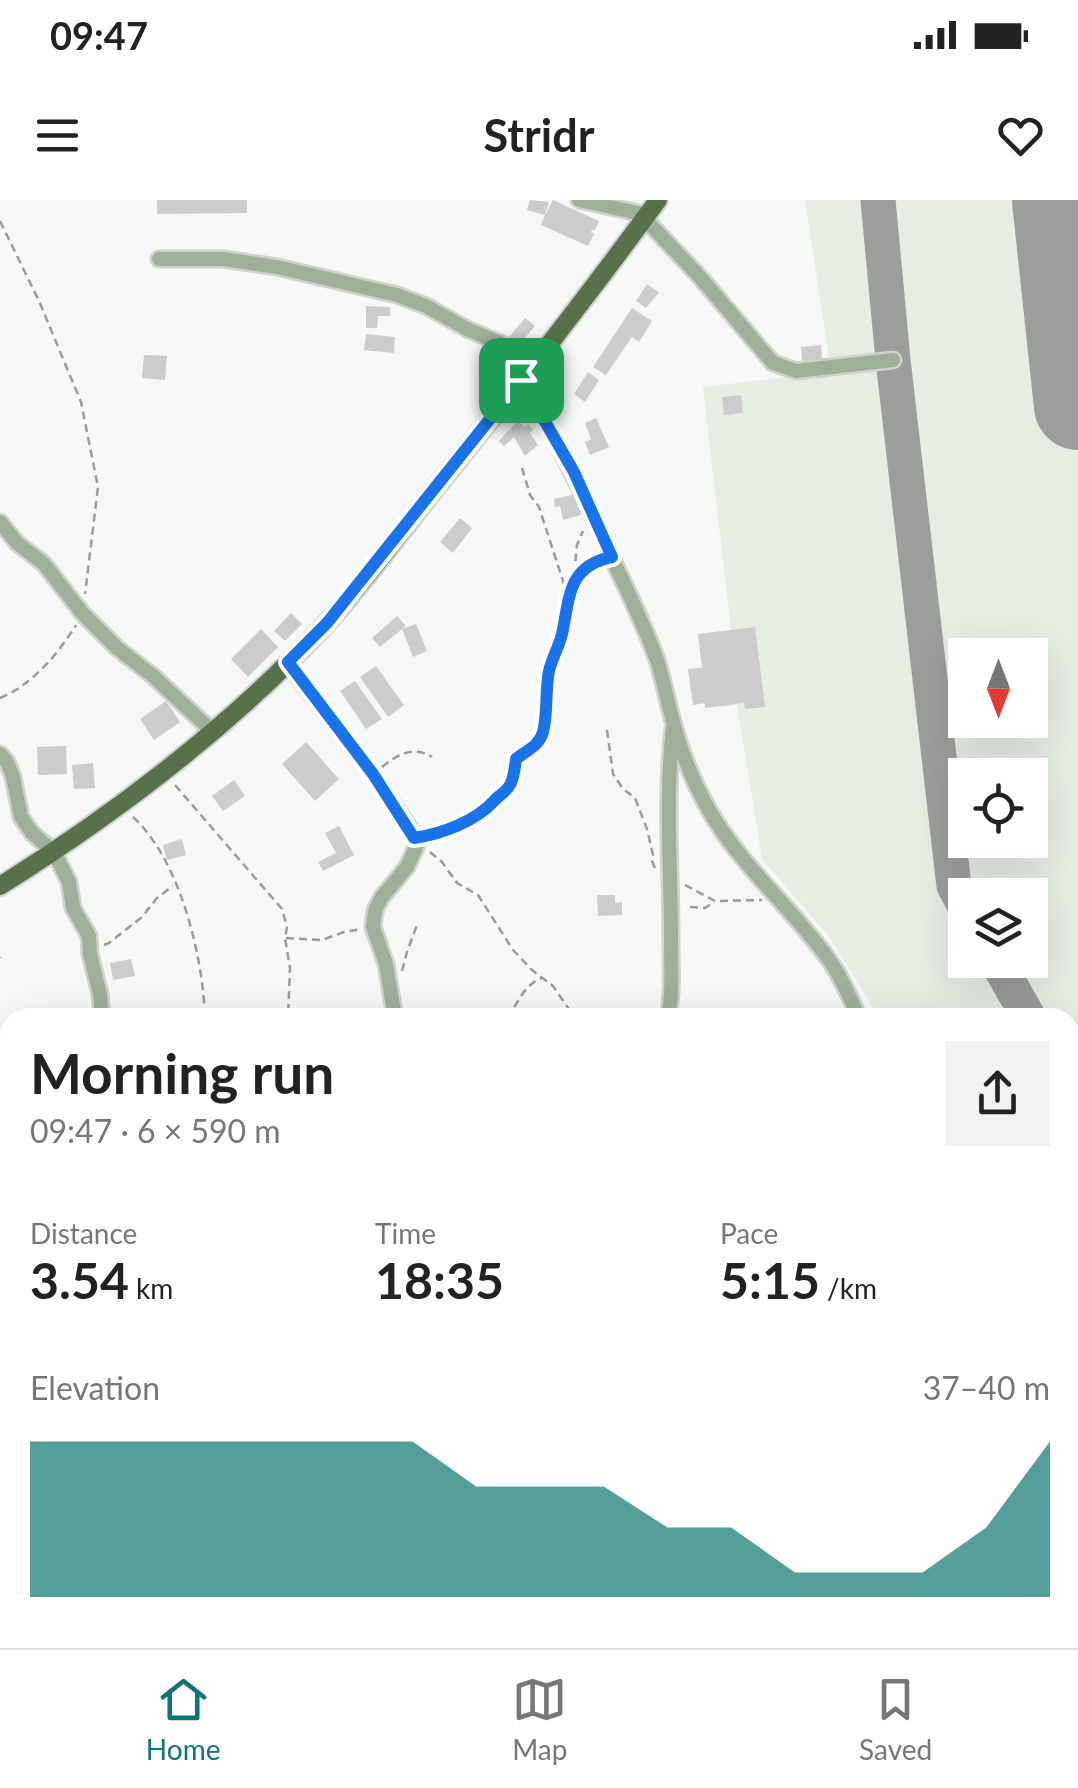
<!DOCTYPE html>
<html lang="en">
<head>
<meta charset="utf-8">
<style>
  :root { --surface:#fff; --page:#f2f2f2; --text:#222; --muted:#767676; --line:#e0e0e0; --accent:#0f766e }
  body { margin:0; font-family:Lato,sans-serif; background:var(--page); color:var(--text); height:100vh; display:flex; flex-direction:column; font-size:38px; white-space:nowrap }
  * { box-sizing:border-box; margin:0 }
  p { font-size:32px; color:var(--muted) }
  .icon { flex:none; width:55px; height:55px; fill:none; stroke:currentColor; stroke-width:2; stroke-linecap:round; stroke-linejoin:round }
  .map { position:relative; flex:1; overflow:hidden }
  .sheet { position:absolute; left:0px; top:808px; width:1080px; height:642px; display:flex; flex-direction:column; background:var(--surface); border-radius:30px 30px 0 0; box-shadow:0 10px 40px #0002 }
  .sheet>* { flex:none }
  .needle { width:65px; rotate:180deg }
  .fabs { position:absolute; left:948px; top:438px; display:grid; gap:20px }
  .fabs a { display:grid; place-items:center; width:100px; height:100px; border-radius:0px; background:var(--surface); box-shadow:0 10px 40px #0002; font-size:50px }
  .pin { position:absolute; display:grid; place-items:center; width:85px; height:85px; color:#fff; margin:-42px; border-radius:20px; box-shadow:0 5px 15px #0006 }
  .round { display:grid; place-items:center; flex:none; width:105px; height:105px; border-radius:0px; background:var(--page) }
  .summary { display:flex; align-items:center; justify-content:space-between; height:170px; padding:0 30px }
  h1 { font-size:55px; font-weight:700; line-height:75px }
  .metrics { display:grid; grid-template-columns:repeat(3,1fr); gap:15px; height:170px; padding:10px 30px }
  .metrics div { display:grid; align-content:center }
  .metrics b { font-size:50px; font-weight:700 }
  .metrics small { font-size:28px; font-weight:400 }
  .metrics p { font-size:28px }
  .chart { height:280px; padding:20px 30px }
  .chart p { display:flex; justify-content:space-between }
  .chart svg { width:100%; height:180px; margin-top:10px; fill:var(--accent); opacity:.7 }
  .status { display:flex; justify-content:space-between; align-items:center; height:70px; padding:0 50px; background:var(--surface); direction:ltr }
  .status svg { height:28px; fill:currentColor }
  header { display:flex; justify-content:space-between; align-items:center; height:130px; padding:0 30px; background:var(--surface); font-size:45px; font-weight:700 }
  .tabs { display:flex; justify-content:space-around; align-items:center; height:140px; border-top:2px solid var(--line); background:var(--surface); font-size:28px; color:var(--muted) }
  .tabs a { display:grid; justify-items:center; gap:5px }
  .tabs .on { color:var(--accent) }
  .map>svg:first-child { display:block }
  .built { fill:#e6ede3; fill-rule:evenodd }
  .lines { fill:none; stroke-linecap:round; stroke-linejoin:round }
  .taxiway { stroke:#9b9e9b; stroke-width:35 }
  .runway { stroke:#9b9e9b; stroke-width:88 }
  .building { fill:#cdcbce }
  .minor-casing { stroke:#d0d2d0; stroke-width:19 }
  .major-casing { stroke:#d0d2d0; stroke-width:22 }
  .path { stroke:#9a9c9a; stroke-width:2.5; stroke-dasharray:8 5; stroke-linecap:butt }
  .minor { stroke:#9faf98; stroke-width:14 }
  .major { stroke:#57724a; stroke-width:18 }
  .route-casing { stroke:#fff; stroke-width:20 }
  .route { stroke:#1a73e8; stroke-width:12 }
</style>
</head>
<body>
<div class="status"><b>09:47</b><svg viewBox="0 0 49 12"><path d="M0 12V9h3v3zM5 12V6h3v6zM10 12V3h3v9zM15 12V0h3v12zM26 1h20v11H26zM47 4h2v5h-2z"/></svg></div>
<header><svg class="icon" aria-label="menu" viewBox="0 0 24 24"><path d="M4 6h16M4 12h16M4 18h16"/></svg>Stridr<svg class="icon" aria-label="heart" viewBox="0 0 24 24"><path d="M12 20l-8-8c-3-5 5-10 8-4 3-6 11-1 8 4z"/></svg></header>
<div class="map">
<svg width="1078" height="1448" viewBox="0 0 1078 1448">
  <rect width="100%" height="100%" fill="#f5f8f5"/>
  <path class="built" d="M 805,0 L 1078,0 L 1078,1448 L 1055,1448 L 1054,1440 L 1070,1440 L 1070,818 L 879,817 L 827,734 L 762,659 L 737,505 L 705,508 L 704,503 L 693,505 L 688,469 L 702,467 L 698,434 L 731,430 L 703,187 L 831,172 ZM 965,455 L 1030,455 L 1030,520 L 965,520 ZM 965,575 L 1030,575 L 1030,640 L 965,640 ZM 965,695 L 1030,695 L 1030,760 L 965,760 Z"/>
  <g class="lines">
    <path class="taxiway" d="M 878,0 L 893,160 L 954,686 L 965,706
      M 996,760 L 1029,818
      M 1070,890 L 1078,904"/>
    <path class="runway" d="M 1056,0 L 1078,206"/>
  </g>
  <path class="building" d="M 157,0 L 247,0 L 247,13 L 157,14 Z
    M 530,0 L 549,2 L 545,15 L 553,0 L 599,21 L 595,30 L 592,30 L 591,32 L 594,34 L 588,46 L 541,25 L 545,15 L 527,10 Z
    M 647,84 L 659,92 L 646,108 L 636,101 Z
    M 366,106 L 390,107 L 390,116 L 378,116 L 377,128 L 366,128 Z
    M 632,108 L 652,121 L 639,142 L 632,137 L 606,175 L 593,167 Z
    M 525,118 L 535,126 L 519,145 L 509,137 Z
    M 366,134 L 395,137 L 394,153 L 364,150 Z
    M 821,145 L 822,159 L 802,161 L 801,147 Z
    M 144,155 L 167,156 L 165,180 L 142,178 Z
    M 588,172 L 599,180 L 585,202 L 574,194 Z
    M 741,195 L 743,213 L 724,215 L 722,197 Z
    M 596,218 L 609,247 L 590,255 L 585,242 L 591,239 L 585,223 Z
    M 518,220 L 524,227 L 528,224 L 533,230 L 530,233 L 538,245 L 525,256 L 514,237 L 504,246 L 499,241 Z
    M 576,294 L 581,315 L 563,320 L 560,306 L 555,307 L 554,299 Z
    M 460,318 L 472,328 L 453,353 L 440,342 Z
    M 291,413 L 302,424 L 285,441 L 274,431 Z
    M 397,416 L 406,426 L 380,447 L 372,438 Z
    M 416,424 L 427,451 L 413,457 L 402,429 Z
    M 755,427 L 765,507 L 745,509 L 744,503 L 705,508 L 705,503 L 693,505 L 688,469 L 702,468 L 698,434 Z
    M 261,429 L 278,447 L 248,477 L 231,459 Z
    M 376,466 L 404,505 L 388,517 L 360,477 Z
    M 355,481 L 382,519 L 366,529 L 340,491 Z
    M 166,501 L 180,522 L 154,540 L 140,519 Z
    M 306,542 L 339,579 L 315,601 L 282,564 Z
    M 66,546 L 67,574 L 38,575 L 37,547 Z
    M 93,563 L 95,588 L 74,589 L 72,565 Z
    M 234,580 L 245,596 L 223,611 L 212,596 Z
    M 339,626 L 354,655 L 323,671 L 318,662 L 336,653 L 325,633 Z
    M 182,639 L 186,655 L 167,660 L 163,645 Z
    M 597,695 L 615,695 L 615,703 L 622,702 L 622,715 L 598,716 Z
    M 131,759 L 135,776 L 113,780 L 110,763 Z"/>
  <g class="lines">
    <defs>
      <path id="minor" d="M 579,0 L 647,15
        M 645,19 L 699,76 L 773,163 L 796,171 L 893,160
        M 159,59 L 223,59 L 277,67 L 397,95 L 426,106 L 467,129 L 507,146 L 531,168
        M 521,180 C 556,237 584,295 611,356 C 627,390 644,424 657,460 C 663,479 667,499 672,518 C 680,549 693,582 709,610 C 742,668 794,709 832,764 C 843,781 851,799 859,818
        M 0,322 L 17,343 L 44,364 L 83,414 L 117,448 L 153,476 L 212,531
        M 287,463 L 373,574 L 410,628 L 417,645 L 407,667 L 382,697 L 376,708 L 374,718 L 373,727 L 386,764 L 395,818
        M 0,554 L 7,562 L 13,577 L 21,617 L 32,633 L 54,652 L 69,682 L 73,708 L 89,736 L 90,754 L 100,794 L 102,818
        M 668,818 C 673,792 671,766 671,739 C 671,669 665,598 673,528
        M 991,1440 L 991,1448"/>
      <path id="major" d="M 0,686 C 118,612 230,527 325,425 C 363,384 396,338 430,295 C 508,198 585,100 658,0"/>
    </defs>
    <use href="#minor" class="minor-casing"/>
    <use href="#major" class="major-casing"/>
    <path class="path" d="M 0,21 L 39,101 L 81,202 L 98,287 L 85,394
      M 522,268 L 530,295 L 539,307 L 564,384 L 573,384 L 577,345 L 583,331
      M 0,498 C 32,485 58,454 76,425
      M 607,530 L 613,574 L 623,589 L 635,598 L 647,629 L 653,655 L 652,661 L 656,671
      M 382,567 C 397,555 413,545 432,557
      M 175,585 L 282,709 L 287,727 L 285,738 L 290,768 L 288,818
      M 133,617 C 180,660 203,756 205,818
      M 427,636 C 454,627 475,620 495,599 C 501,593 508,591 511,582 C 514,575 515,566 516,559 L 536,545 L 543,534 L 549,470 L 561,437 L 570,388 L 576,379 L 596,362
      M 430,652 L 442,662 L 457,683 L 478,695 L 513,750 L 532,770 L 553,786 L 575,818
      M 685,685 L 715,701 L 762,700
      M 690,707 L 705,708 L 714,702
      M 286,738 L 322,740 L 344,732 L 361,729
      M 104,745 L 109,743 L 142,717 L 157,698 L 173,686
      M 0,758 L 0,757
      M 402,771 L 407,752 L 417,725
      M 507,818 C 518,804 523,785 542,778
      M 0,968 L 10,969
      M 0,1051 L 10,1049
      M 150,1440 L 152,1448
      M 53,1448 L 58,1440"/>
    <use href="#minor" class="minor"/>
    <use href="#major" class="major"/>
  </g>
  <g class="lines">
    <defs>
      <path id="route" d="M 521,180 L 574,272 L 612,357 C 567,366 570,398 562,434 C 559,447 552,458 549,471 C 545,491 548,513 543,532 C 540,545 526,551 516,559 C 515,567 514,576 511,583 C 507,592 500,594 494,601 C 476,621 442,634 414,638 L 373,574 L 288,462 L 327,423 Z"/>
    </defs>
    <use href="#route" class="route-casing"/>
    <use href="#route" class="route"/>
  </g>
</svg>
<div class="fabs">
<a><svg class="needle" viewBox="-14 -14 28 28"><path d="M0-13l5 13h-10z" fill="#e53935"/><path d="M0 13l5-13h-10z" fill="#767676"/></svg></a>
<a><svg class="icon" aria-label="locate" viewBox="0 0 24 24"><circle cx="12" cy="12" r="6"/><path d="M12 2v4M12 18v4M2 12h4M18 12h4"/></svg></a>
<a><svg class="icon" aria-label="layers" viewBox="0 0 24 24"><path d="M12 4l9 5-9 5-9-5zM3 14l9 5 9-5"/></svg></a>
</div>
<div class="pin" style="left:521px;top:180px;background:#1e9e55"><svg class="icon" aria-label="arrive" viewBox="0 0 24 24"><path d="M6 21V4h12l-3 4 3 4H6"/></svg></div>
<section class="sheet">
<div class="summary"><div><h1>Morning run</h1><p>09:47 · 6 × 590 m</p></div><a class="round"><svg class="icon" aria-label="share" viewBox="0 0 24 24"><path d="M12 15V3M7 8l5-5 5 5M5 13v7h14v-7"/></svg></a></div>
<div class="metrics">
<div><p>Distance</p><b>3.54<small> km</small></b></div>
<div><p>Time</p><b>18:35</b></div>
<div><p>Pace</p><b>5:15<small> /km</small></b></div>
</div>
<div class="chart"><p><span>Elevation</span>37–40 m</p>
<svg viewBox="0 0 160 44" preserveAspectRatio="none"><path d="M0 44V6L10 6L20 6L30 6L40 6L50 6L60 6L70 17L80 17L90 17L100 27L110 27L120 38L130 38L140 38L150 27L160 6V44z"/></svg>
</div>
</section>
</div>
<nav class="tabs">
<a class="on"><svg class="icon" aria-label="home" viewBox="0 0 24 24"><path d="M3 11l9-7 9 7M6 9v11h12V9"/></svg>Home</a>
<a><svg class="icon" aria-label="map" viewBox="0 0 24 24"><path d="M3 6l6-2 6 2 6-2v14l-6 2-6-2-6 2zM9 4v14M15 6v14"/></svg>Map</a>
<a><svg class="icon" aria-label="saved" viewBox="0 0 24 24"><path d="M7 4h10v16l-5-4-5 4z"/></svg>Saved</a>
</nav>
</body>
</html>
